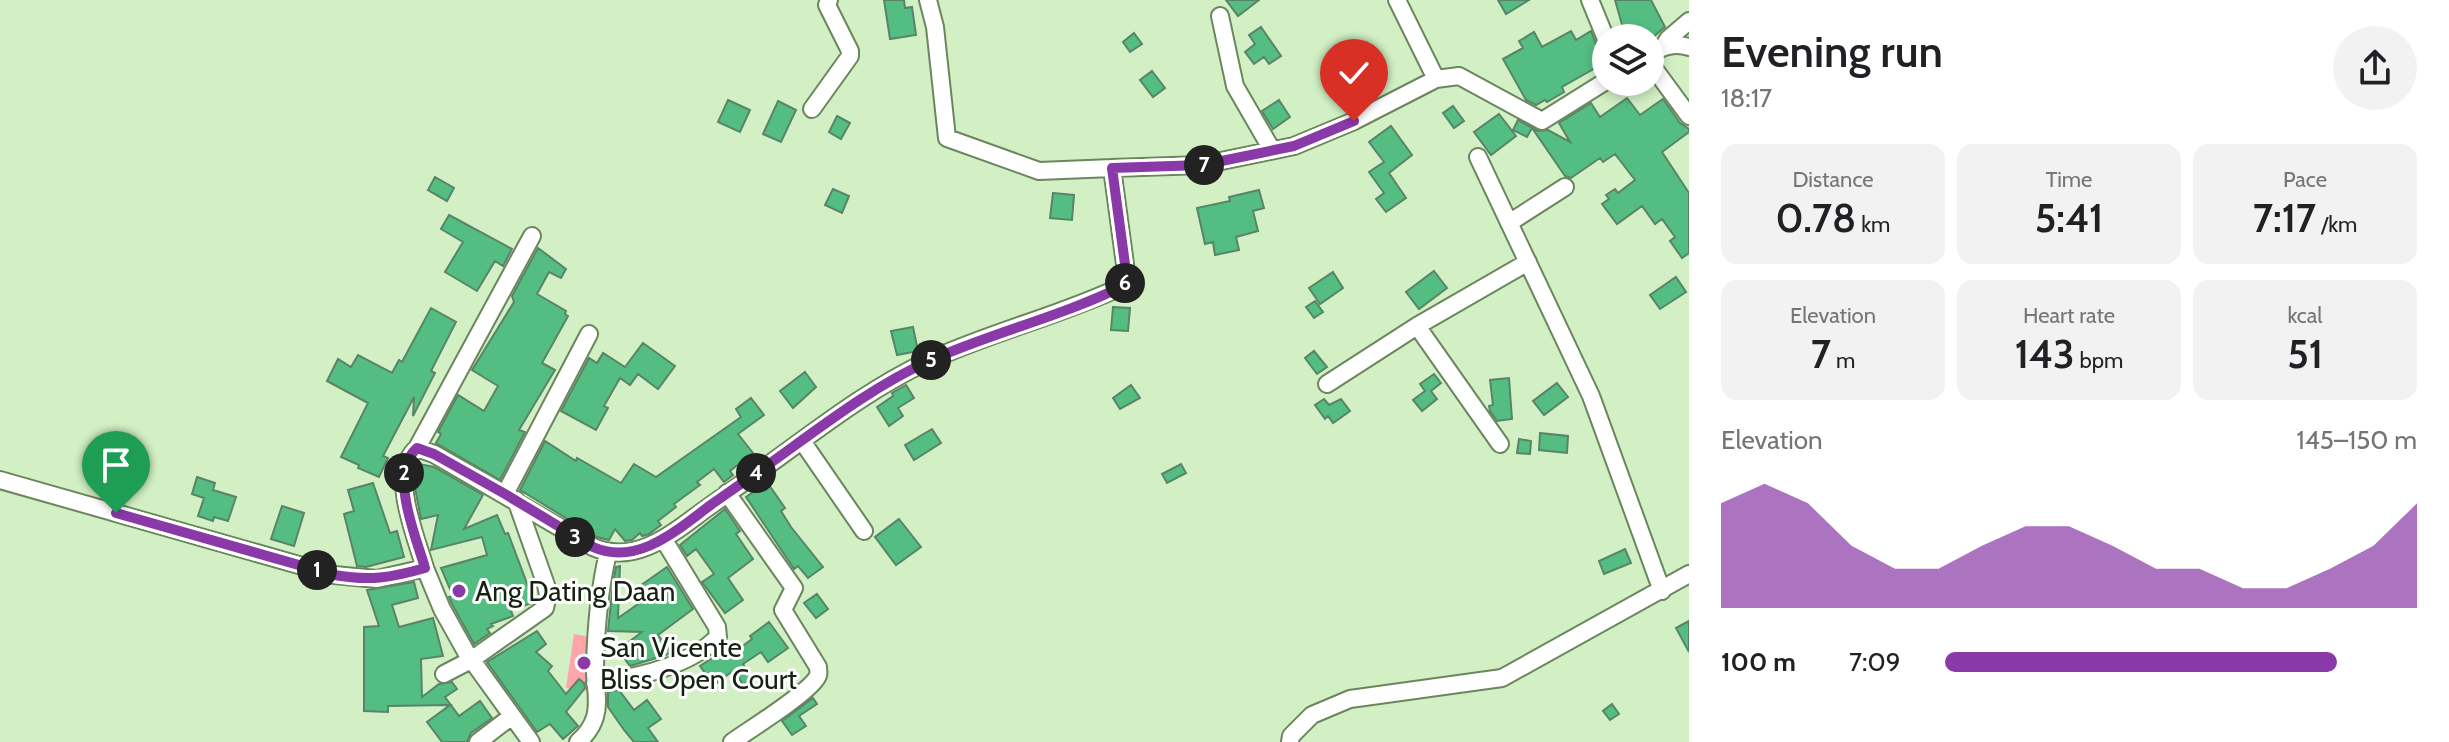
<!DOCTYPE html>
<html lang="en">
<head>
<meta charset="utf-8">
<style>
  :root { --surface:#fff; --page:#f2f2f2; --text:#202124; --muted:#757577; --accent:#8a39a8 }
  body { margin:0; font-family:Cabin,sans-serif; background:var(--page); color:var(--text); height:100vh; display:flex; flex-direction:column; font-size:30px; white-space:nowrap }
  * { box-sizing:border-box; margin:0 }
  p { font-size:26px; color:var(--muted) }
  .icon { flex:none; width:44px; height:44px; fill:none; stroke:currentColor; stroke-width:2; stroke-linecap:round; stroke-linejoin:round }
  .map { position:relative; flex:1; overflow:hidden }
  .side { display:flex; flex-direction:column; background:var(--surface); width:760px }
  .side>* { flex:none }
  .tools { position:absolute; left:1592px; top:24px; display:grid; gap:16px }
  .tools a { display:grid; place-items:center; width:72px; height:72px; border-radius:50%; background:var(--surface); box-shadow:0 4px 12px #0003; font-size:40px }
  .pin { position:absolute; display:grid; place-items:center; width:68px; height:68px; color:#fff; margin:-82px -34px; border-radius:50% 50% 50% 0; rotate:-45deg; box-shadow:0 0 8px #0007 }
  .pin .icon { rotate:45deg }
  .km { position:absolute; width:40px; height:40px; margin:-20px; border-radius:50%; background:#222; color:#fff; font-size:22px; line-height:40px; text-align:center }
  .round { display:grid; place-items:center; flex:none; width:84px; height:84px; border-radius:42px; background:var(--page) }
  .headline { display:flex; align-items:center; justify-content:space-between; height:136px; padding:0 32px }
  h1 { font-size:44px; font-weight:600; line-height:60px }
  .figures { display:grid; grid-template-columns:repeat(3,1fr); gap:12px; height:136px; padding:8px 32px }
  .figures div { display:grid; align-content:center; border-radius:16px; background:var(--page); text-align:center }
  .figures b { font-size:40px; font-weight:600 }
  .figures small { font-size:22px; font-weight:400 }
  .figures p { font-size:22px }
  .chart { height:224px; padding:16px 32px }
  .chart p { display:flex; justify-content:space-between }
  .chart svg { width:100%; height:144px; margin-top:8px; fill:var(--accent); opacity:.7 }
  ul { padding:0 32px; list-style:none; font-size:26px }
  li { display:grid; grid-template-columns:128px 96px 1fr; align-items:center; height:60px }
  li i { height:20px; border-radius:10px; background:var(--accent) }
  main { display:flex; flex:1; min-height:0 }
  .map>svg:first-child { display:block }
  .pitch { fill:#fea5aa }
  .building { fill:#54be82; stroke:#588468; stroke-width:2 }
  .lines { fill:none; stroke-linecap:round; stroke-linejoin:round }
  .minor-casing { stroke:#6b865e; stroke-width:20 }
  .minor { stroke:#fff; stroke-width:16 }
  .route-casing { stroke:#fff; stroke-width:16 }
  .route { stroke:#8a39a8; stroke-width:10 }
  .poi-dot { fill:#8a39a8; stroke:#fff; stroke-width:3 }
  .labels { text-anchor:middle; stroke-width:6; stroke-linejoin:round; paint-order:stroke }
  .poi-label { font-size:28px; fill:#162111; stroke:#fff; text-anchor:start }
</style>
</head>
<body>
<main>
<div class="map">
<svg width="1689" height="742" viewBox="0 0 1689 742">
  <rect width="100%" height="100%" fill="#d2f0c4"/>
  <path class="pitch" d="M 574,634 L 601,639 L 593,692 L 566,688 Z"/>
  <path class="building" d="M 884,0 L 904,0 L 905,8 L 912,7 L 916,35 L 890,39 Z
    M 1226,0 L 1259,0 L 1238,16 Z
    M 1498,0 L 1529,0 L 1506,14 Z
    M 1615,0 L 1651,0 L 1665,27 L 1652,38 L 1617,38 L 1615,32 L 1623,28 Z
    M 1261,27 L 1281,56 L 1269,64 L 1264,57 L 1254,64 L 1245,52 L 1255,44 L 1249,35 Z
    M 1571,31 L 1576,40 L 1591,31 L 1596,44 L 1606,53 L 1606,62 L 1562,87 L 1564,92 L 1547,102 L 1545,100 L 1536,105 L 1526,100 L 1503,59 L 1523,48 L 1519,41 L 1534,32 L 1542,47 Z
    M 1134,33 L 1142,44 L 1130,52 L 1123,42 Z
    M 1152,71 L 1165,88 L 1153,97 L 1140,80 Z
    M 1627,98 L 1640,115 L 1663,99 L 1680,123 L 1689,129 L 1689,132 L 1662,152 L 1689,193 L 1689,253 L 1682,258 L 1670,241 L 1675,237 L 1662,219 L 1655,224 L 1642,206 L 1617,224 L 1602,204 L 1609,199 L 1606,195 L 1615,189 L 1618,193 L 1635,180 L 1615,154 L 1603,162 L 1600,158 L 1571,178 L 1565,176 L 1532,128 L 1527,137 L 1513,130 L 1518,120 L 1538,131 L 1548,130 L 1570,142 L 1559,123 L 1591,103 L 1600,117 Z
    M 728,100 L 750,110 L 740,132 L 718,122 Z
    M 1279,100 L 1290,117 L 1273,129 L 1262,111 Z
    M 778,101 L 796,110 L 781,142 L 763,134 Z
    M 1453,106 L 1464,121 L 1454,128 L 1443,113 Z
    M 1499,114 L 1516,136 L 1491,155 L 1474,132 Z
    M 837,116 L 850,123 L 841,139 L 829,132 Z
    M 1391,126 L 1412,155 L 1389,173 L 1406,198 L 1386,212 L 1376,199 L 1384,193 L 1369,172 L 1384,162 L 1369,142 Z
    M 435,177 L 454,188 L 447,201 L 428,190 Z
    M 833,189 L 849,196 L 842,213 L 825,205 Z
    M 1259,190 L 1264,208 L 1253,211 L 1258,231 L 1236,237 L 1239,250 L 1215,255 L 1213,242 L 1205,244 L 1197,208 L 1230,201 L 1229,197 Z
    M 1053,193 L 1074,195 L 1072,220 L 1050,218 Z
    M 449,215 L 512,249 L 503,266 L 495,261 L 477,291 L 445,272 L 463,242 L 441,229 Z
    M 538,248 L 566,269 L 561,278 L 549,272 L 537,294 L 566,311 L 565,314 L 568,316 L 542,363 L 555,370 L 519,430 L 525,432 L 500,480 L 436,443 L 441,434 L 438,432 L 458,395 L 484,411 L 498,386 L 472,370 L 514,302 L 512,296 Z
    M 1434,271 L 1447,288 L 1419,309 L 1406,292 Z
    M 1333,272 L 1343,288 L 1320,304 L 1309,288 Z
    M 1676,277 L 1686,292 L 1660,309 L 1650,295 Z
    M 1315,301 L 1323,312 L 1314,318 L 1306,307 Z
    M 1113,307 L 1130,308 L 1128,331 L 1111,330 Z
    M 431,308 L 456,322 L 431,371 L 435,373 L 413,416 L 414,397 L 383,456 L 388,458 L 379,477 L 358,468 L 359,465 L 341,457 L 368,403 L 327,381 L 338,359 L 351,367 L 358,355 L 392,373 L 399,360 L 402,362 Z
    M 913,327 L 918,351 L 897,355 L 891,331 Z
    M 643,343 L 675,366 L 658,389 L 638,374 L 630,385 L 620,378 L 604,406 L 608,408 L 596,430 L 561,411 L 589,358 L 597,363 L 603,353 L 625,367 Z
    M 1314,351 L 1327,367 L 1317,374 L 1305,358 Z
    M 805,372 L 816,387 L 793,408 L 780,391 Z
    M 1434,374 L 1441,383 L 1431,391 L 1437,399 L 1422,411 L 1413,400 L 1425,391 L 1420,384 Z
    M 1509,378 L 1512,419 L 1497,421 L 1490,411 L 1489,406 L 1493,405 L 1490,380 Z
    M 1557,383 L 1568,397 L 1544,415 L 1533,401 Z
    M 906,385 L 914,398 L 898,408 L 903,416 L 889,426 L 877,407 L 893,396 L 892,393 Z
    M 1131,385 L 1140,398 L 1120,409 L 1113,398 Z
    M 751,398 L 764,415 L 738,434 L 753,453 L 730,471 L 733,475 L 724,482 L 714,469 L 697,482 L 700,485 L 674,504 L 676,507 L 658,521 L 661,525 L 649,534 L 642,536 L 640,533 L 632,540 L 625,541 L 615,529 L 609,540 L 597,537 L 520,490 L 545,441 L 576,461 L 577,458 L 621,483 L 634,464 L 656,477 L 741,417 L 736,409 Z
    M 1324,399 L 1329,405 L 1341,399 L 1350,411 L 1333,423 L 1328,416 L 1325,419 L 1315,405 Z
    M 932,429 L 941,443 L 914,460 L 905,445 Z
    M 1540,433 L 1568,436 L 1567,453 L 1539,450 Z
    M 1519,439 L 1531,441 L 1530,454 L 1517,453 Z
    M 419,464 L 434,467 L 483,495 L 464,529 L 497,515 L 505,534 L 508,533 L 534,602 L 511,611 L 513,616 L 491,624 L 493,626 L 487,629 L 490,633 L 474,644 L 452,604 L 449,597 L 453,596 L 441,568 L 487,555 L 482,537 L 431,550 L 438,515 L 421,519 L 415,488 Z
    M 1181,464 L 1186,473 L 1167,483 L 1162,474 Z
    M 197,477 L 215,483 L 213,490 L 236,497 L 228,521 L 214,517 L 213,521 L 198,516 L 204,498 L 192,494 Z
    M 767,482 L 785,508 L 781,511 L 791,527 L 823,567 L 808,578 L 798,566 L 794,569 L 746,497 Z
    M 373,483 L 390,533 L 397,531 L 404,557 L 366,567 L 357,566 L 344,514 L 354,511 L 348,490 Z
    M 282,506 L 304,513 L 294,546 L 271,539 Z
    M 725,509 L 740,531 L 736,534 L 753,559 L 728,578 L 743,600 L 725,613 L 702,582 L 714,574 L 696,549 L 687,556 L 680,545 Z
    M 899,519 L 921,547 L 896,565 L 875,537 Z
    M 1625,549 L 1631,563 L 1604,574 L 1599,561 Z
    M 620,566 L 618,618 L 648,597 L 640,586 L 667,567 L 693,609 L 658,635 L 671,652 L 666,655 L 630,666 L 624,658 L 628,655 L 622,647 L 642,632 L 608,631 L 613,583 L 616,567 Z
    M 414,582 L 418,598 L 392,605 L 399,627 L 433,618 L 443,656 L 421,659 L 422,697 L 439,684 L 452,682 L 457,689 L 445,697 L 459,716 L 480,701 L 492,718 L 471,733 L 467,742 L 442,742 L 427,722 L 450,705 L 388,706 L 388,712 L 364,711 L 364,627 L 379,626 L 367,590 Z
    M 817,594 L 828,609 L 816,618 L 804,603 Z
    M 1689,621 L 1689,652 L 1676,628 Z
    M 769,622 L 788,648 L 768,662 L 761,652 L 743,664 L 752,679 L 743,685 L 734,670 L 714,685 L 700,666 L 720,653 L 727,643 L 733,653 L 752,639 L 750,636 Z
    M 537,631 L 546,644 L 536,652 L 552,666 L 548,671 L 566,694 L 579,679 L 584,683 L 585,688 L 566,712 L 578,726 L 563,739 L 550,724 L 537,732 L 487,662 Z
    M 619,690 L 634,710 L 647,700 L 661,719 L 648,728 L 658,742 L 634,742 L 624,730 L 608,707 L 608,692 Z
    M 813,698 L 817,704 L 799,716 L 806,726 L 792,735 L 782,721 Z
    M 1612,704 L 1619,714 L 1610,720 L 1603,711 Z"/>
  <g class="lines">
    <defs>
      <path id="minor" d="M 928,0 L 935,27 L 947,138 L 1039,171 L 1112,168
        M 1397,0 L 1436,79
        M 1590,0 L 1606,39
        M 1220,16 L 1235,86 L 1272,150
        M 1664,46 L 1668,39 L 1689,21
        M 1650,53 C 1663,47 1674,42 1689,47
        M 1650,63 L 1689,116
        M 812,109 L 850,56 L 850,51 L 827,5 L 829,0
        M 1478,157 L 1591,396 L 1662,591
        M 1509,223 L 1565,187
        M 1417,326 L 1500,444
        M 1327,384 L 1417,326 L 1528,262
        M 802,441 L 864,531
        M 417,448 L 532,236
        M 0,480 L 334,575 L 377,579 L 425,568 C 416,536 388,473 417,448 L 434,454 L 593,547 C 636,566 674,532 707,508 C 727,494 747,480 767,466 C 817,430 869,389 926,362 C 990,332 1060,316 1125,285 L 1127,279 L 1112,168 L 1202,165 L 1294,146 L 1354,121 L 1436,79 L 1459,76 L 1542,121 L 1606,81
        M 727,493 L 794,588 L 783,610 L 818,667 C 818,673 820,674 816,679 C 804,696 752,728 732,742
        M 505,494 L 589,334
        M 425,568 L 442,609 L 466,652 L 531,742
        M 444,674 L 471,660 L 545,608 L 548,595 L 546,585 L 516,500
        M 595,683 C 635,678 688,667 718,637 L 717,627 L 664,540
        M 478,742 L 512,716
        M 578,742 C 586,735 592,727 595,717 C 600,700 594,683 595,666 C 596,628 599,590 608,553
        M 1290,742 L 1291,736 L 1312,715 L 1350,699 L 1502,678 L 1689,574"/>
    </defs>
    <use href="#minor" class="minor-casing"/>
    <use href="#minor" class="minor"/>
  </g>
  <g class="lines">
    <defs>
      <path id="route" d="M 116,513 L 334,575 C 370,581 390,578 425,568 C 416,536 388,474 417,448 L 434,454 L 505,494 L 593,547 C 638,567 678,529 712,504 C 732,490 752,476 772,462 C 822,426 875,385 931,360 C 994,332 1063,316 1125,285 L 1127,279 L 1112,168 L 1202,165 L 1294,146 L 1354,121"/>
    </defs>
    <use href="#route" class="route-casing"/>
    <use href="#route" class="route"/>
  </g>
  <g class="poi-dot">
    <circle cx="459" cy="591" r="8"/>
    <circle cx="584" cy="663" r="8"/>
  </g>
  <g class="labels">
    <g class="poi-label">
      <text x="475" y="601">Ang Dating Daan</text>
      <text x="600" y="657">San Vicente<tspan x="600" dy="32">Bliss Open Court</tspan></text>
    </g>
  </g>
</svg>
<div class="tools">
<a><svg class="icon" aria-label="layers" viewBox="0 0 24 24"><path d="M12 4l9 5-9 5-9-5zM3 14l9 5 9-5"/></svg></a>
</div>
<div class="pin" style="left:116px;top:513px;background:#1e9e55"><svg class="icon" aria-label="arrive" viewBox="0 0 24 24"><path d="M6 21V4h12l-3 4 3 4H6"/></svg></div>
<div class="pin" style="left:1354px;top:121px;background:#d93025"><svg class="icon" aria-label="check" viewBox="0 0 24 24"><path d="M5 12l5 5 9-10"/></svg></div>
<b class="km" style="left:317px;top:570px">1</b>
<b class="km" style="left:404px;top:473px">2</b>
<b class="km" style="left:575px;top:537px">3</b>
<b class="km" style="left:756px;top:473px">4</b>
<b class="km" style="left:931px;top:360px">5</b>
<b class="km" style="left:1125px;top:283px">6</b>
<b class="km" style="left:1204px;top:165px">7</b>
</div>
<section class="side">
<div class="headline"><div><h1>Evening run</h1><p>18:17</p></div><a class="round"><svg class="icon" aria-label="share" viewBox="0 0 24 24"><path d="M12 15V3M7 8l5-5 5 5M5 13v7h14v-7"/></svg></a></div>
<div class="figures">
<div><p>Distance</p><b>0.78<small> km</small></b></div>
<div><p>Time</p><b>5:41</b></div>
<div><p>Pace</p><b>7:17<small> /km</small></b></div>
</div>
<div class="figures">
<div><p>Elevation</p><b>7<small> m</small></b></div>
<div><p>Heart rate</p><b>143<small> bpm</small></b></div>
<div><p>kcal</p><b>51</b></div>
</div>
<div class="chart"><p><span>Elevation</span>145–150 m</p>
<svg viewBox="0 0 160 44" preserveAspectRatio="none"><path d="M0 44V12L10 6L20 12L30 25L40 32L50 32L60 25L70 19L80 19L90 25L100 32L110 32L120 38L130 38L140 32L150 25L160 12V44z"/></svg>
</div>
<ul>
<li><b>100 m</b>7:09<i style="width:83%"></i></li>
</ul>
</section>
</main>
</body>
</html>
